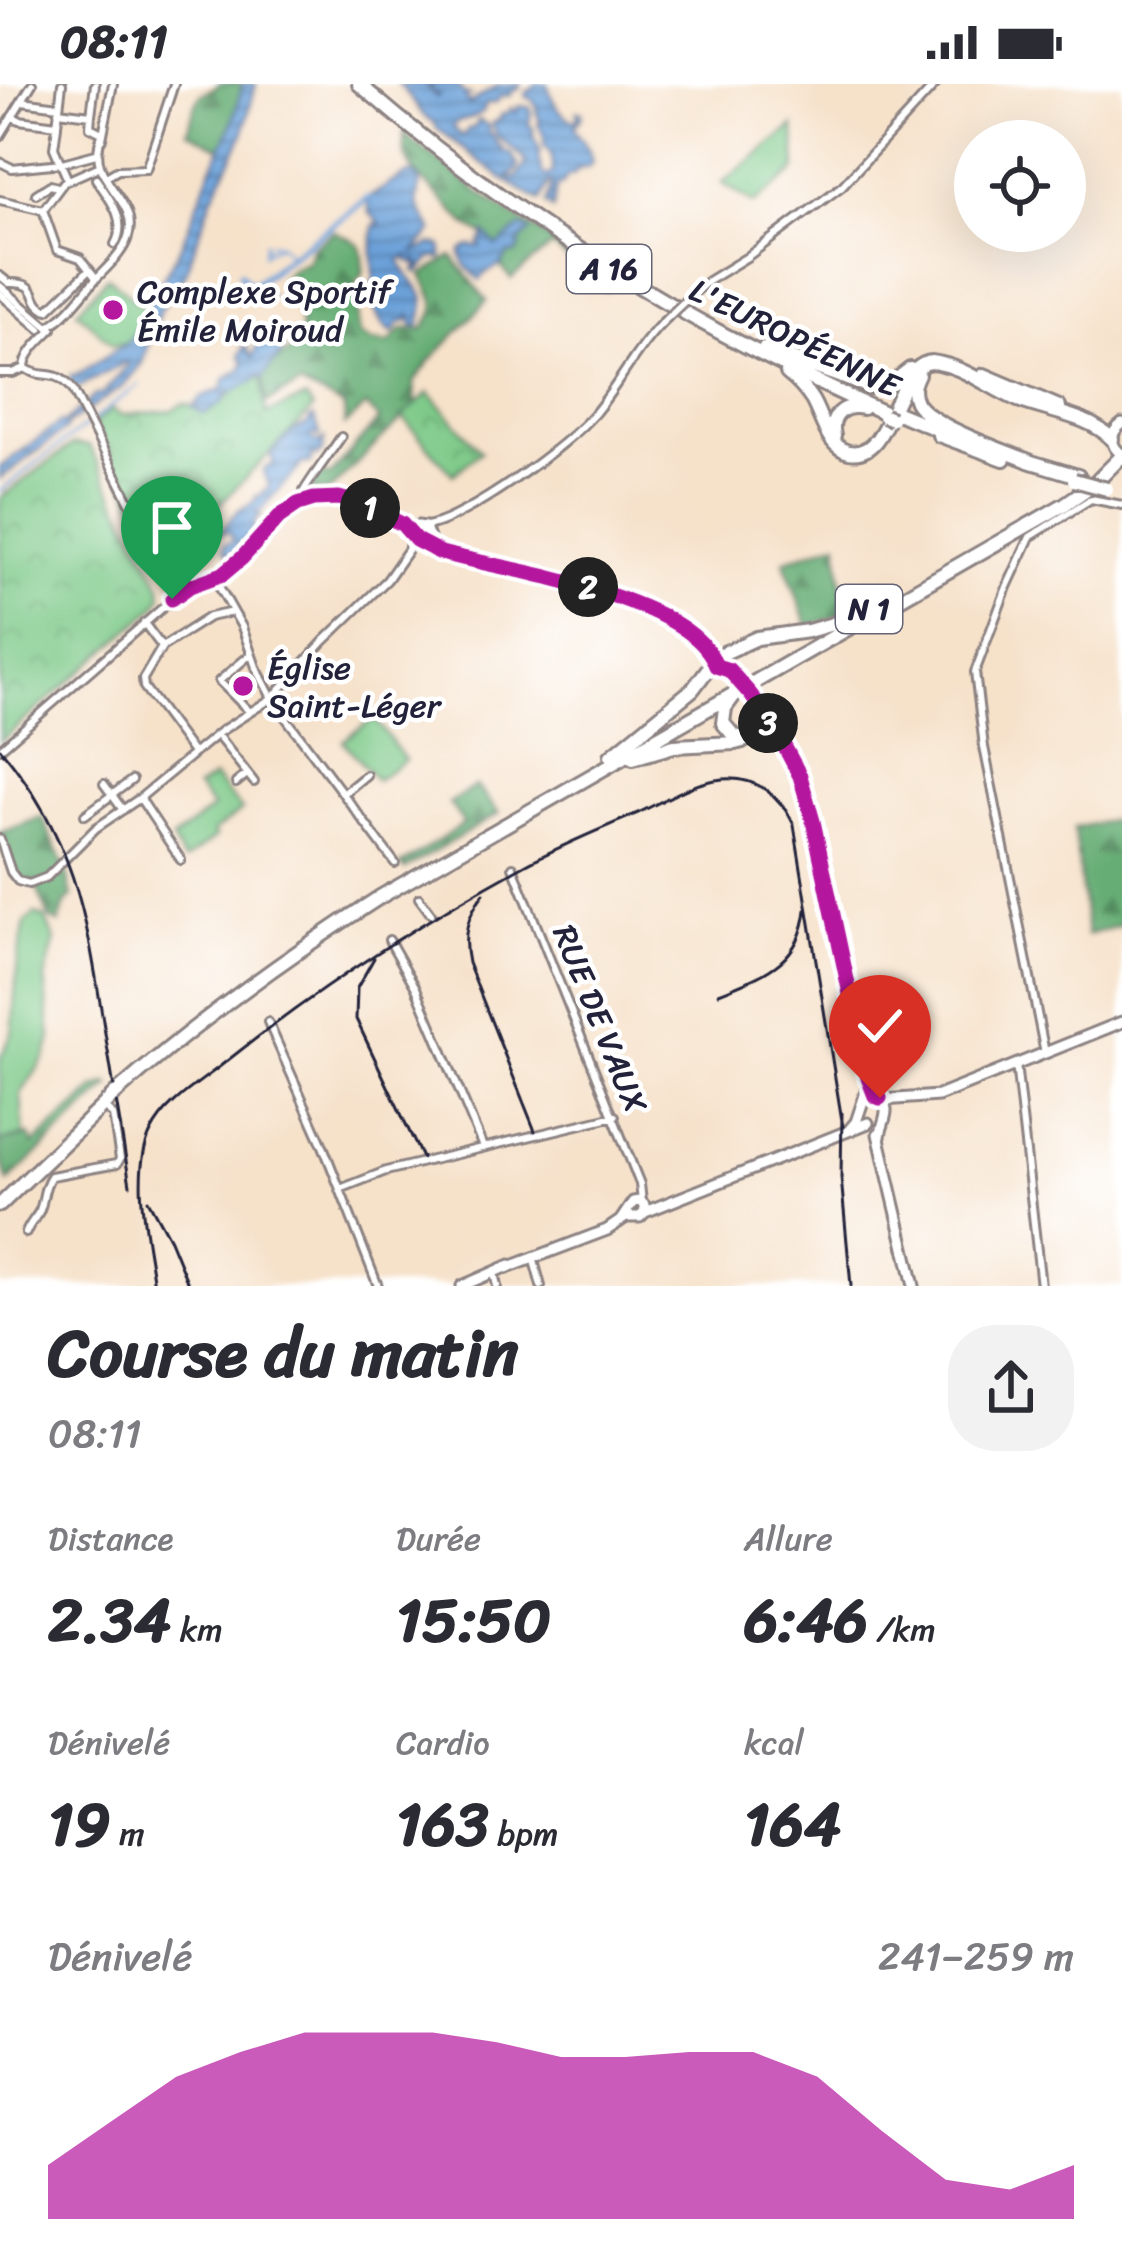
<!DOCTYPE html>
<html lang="fr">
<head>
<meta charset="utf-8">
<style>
  :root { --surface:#fff; --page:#f2f2f3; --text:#2b2b33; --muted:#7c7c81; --accent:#b5179e }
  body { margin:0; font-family:Sriracha,sans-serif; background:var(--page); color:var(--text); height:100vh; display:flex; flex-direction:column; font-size:45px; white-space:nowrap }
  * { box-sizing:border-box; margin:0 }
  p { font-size:39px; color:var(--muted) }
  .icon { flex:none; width:66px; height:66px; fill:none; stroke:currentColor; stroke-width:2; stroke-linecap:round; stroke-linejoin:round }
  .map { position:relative; height:1202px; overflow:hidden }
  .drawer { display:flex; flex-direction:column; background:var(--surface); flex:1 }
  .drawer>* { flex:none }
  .controls { position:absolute; left:954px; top:36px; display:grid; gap:24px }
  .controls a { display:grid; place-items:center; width:132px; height:132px; border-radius:50%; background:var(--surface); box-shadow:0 12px 48px #0002; font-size:60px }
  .pin { position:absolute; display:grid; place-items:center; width:102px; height:102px; color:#fff; margin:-123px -51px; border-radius:50% 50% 50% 0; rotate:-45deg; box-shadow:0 0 12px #0007 }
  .pin .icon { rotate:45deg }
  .km { position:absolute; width:60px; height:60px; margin:-30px; border-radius:50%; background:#222; color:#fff; font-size:33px; line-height:60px; text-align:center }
  .round { display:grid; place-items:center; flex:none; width:126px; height:126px; border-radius:48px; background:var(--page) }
  .overview { display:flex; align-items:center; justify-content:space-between; height:204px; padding:0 48px }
  h1 { font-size:66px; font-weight:700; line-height:90px }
  .stats { display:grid; grid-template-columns:repeat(3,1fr); gap:18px; height:204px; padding:12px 48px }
  .stats div { display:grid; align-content:center }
  .stats b { font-size:60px; font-weight:700 }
  .stats small { font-size:33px; font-weight:400 }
  .stats p { font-size:33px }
  .chart { height:336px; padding:24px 48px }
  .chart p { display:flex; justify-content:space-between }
  .chart svg { width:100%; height:216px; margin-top:12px; fill:var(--accent); opacity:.7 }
  .status { display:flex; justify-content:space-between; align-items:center; height:84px; padding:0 60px; background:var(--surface); direction:ltr }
  .status svg { height:33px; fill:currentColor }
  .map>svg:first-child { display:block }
  .grass { fill:#7dc988; stroke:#507662; stroke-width:3 }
  .forest { fill:url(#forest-firs); stroke:#446858; stroke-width:3 }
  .park { fill:url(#park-crowns); stroke:#507662; stroke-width:3 }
  .water { fill:url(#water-rules); stroke:#47628a; stroke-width:3 }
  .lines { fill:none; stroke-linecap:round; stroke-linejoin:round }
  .stream { stroke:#6ca1d9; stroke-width:3 }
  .canal { stroke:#6ca1d9; stroke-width:6 }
  .minor-casing { stroke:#8c8282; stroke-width:12 }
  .major-casing { stroke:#8c8282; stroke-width:15 }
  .highway-casing { stroke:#8c8282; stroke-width:18 }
  .minor { stroke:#fff; stroke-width:6 }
  .major { stroke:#fff; stroke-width:9 }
  .highway { stroke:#fff; stroke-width:12 }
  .rail { stroke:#22223b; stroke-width:3 }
  .minor-bridge-casing { stroke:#8c8282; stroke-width:12; stroke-linecap:butt }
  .major-bridge-casing { stroke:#8c8282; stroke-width:15; stroke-linecap:butt }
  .highway-bridge-casing { stroke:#8c8282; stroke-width:18; stroke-linecap:butt }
  .minor-bridge { stroke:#fff; stroke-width:6 }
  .major-bridge { stroke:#fff; stroke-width:9 }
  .highway-bridge { stroke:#fff; stroke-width:12 }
  .route-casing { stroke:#fff; stroke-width:24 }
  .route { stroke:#b5179e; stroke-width:15 }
  .poi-dot { fill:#b5179e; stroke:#fff; stroke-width:4.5 }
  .labels { text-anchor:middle; stroke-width:9; stroke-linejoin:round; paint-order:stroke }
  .shield { fill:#fff; stroke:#646476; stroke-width:3 }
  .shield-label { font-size:30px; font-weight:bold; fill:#22223b }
  .poi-label { font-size:33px; fill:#22223b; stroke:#fff; text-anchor:start }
  .street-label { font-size:33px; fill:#22223b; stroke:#fff }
</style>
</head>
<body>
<div class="status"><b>08:11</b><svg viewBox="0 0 49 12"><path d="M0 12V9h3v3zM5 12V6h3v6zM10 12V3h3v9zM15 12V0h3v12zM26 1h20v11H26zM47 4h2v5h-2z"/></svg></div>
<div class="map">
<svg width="1122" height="1202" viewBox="0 0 1122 1202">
  <defs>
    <pattern id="forest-firs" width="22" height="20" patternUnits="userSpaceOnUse" patternTransform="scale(3)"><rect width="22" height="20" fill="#66ad74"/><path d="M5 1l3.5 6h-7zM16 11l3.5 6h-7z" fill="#548c60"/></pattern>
    <pattern id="park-crowns" width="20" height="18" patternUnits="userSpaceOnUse" patternTransform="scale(3)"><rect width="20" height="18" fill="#7dc988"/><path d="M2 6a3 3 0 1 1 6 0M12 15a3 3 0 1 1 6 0" fill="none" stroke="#6cac76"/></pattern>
    <pattern id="water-rules" width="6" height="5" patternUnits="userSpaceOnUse" patternTransform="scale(3)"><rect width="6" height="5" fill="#6ca1d9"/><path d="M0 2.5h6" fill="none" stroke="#5883b1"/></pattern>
  </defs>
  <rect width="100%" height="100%" fill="#fff"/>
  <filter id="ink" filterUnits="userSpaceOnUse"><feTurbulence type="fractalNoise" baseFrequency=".00833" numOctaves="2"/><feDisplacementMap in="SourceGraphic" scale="24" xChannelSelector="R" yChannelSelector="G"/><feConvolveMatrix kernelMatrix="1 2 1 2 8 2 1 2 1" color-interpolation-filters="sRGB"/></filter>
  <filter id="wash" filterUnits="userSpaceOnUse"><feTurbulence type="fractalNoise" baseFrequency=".004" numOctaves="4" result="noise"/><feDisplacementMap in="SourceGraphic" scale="48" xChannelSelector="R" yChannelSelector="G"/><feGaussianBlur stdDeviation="2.7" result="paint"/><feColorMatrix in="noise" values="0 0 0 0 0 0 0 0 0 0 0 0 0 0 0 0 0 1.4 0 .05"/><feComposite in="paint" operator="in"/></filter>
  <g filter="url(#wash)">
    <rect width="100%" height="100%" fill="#f6e1c9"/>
    <path class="grass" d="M 794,42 L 796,86 L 754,120 L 722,99 Z
      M 108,192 L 140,221 L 149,225 L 146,235 L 126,259 L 113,261 L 77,227 Z
      M 374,634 L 405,676 L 376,696 L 343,657 Z
      M 213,693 L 242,726 L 213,748 L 216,753 L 184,777 L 172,756 L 213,724 L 197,704 Z
      M 35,830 L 45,834 L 55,856 L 45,894 L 51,954 L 46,972 L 21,1010 L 24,1052 L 0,1058 L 0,975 L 12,949 L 18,873 L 25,839 Z"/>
    <path class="forest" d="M 220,0 L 239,0 L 242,6 L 231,43 L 221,65 L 188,47 C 192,36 194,14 205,8 C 211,5 216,4 220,0 Z
      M 404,50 L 480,109 L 610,195 L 607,206 L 551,162 L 511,195 L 502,184 L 501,174 L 486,152 L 468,142 L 411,84 L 405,72 Z
      M 334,147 C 363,160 364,159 363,191 L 356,198 C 359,216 356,232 359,250 L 372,257 L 389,259 L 402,245 L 423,245 C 442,221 434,216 422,191 L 452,172 L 487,217 L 430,277 L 414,298 L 416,321 L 327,409 L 310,406 L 312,400 L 322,390 L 331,391 L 379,335 L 366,322 L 345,341 L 344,323 C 330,313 315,310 300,301 L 266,319 L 262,287 C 304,258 308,257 292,206 L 280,200 C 285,187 294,182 307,178 L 312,164 Z
      M 838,458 L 844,530 L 808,542 L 784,477 Z
      M 476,702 L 499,729 L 405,785 L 401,781 L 464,740 L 449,719 Z
      M 42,733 L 66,786 L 72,813 L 65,820 L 59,839 L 50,835 L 34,797 L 24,797 L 15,792 L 0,749 Z
      M 1122,734 L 1122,841 L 1087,851 L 1074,744 Z
      M 108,1000 L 110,1002 L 8,1098 L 0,1071 L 0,1058 L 30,1051 L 33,1061 L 96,1004 Z"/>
    <path class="park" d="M 260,280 L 266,330 L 306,314 L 313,325 L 163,478 L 94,339 L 112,325 L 121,331 L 170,327 L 183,320 L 203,324 Z
      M 429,309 L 481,367 L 453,391 L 402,333 Z
      M 72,361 L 89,362 L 161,501 L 162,512 L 155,524 L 0,658 L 0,414 Z"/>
    <path class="water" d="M 243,0 L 256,0 L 243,51 L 212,114 L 185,190 L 160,226 L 142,279 L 122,303 L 67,341 L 66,345 L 0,395 L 0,383 L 61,338 L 64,339 L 96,311 L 102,311 L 128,281 L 126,278 L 75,305 L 70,295 L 71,291 L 77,291 L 126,259 L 143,243 L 150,217 L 180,164 L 212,83 L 231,43 Z
      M 399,0 L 425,0 L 436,13 L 439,11 L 433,7 L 429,0 L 457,0 L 464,10 L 473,11 L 465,12 L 469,20 L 497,2 L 521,0 L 518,5 L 510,8 L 511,11 L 500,13 L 495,19 L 488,19 L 483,24 L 484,27 L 473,33 L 458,37 L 453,43 L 463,52 L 469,44 L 473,45 L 479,36 L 489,42 L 488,46 L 497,56 L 496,59 L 502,63 L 502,67 L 511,69 L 518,81 L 517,86 L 508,93 L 509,95 L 517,93 L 526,79 C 518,62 497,61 492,39 L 499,36 L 502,30 L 506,31 L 511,24 L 516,29 L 518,22 L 529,23 L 531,26 L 529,41 L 533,44 L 533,52 L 540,66 L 538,74 L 543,90 L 546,92 L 553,88 L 552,72 L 543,59 L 545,56 L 538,39 L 540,37 L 536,28 L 538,26 L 532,15 L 526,13 L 526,9 L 537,0 L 548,0 C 550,13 558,31 574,36 L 578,33 L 577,27 L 582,28 L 582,32 L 574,44 L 589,66 L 592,78 L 587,84 L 584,83 L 575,88 L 574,91 L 567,92 L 563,100 L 556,104 L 553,125 L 547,120 L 553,99 L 550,97 L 540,117 L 503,95 L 436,43 L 434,38 L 425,33 Z
      M 407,90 L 413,90 L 420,98 L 417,120 L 433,147 L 413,169 L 432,160 L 442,162 L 442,174 L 432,174 L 418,189 L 414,186 L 421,182 L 417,176 L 417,181 L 407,176 L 408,172 L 400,177 C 414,209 433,201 419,242 L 413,241 L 410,232 L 408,236 L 399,239 L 393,249 C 381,241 371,223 371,208 C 371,194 375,202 374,189 C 373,172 371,158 374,141 L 380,140 L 369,128 L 368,114 C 382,106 393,96 407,90 Z
      M 522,143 L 530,147 L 519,159 L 520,163 L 515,170 L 509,169 L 500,182 L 484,190 L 480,196 C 472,188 461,179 461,168 C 472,157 472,165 481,163 L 480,159 L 484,154 L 485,149 L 497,162 Z
      M 259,255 L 263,259 L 275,255 L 278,261 L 283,261 L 281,269 L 262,294 L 258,291 L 256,296 L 233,308 L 228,307 L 227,311 L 230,313 L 225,312 L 223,318 L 205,330 L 193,324 L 202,313 L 222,305 L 226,294 L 243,284 L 242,280 L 245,278 L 240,272 L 244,262 L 248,263 L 247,266 L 253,273 Z
      M 314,333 L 320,350 L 319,352 L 313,350 L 311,355 L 320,359 L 324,355 L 323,368 L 317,373 L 312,370 L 311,379 L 302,379 C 292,396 272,409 264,424 L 257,427 L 258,430 L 262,431 L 253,439 L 255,444 L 229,472 L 224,465 L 225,460 L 233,457 L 230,449 L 226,448 L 214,453 L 210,450 L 217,449 L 219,445 L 224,446 L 224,443 L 238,427 L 255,417 L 256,412 L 261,412 L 263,407 L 267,407 L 269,400 L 263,388 L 268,382 L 274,382 L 271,370 L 292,348 L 308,340 L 310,334 Z"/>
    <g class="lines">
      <path class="stream" d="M 270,159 L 280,160 L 290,172
        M 266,167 L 279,161
        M 263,171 L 265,158
        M 252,201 L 261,201 L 269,212 L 272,212
        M 0,407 L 139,301"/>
      <path class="canal" d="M 240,189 L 248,200 L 252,201 L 368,114"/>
    </g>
  </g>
  <g filter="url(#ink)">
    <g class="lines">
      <defs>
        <path id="minor" d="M 22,17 L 59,22
          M 58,27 L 91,31 L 95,0
          M 91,31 L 90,43 L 102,49
          M 12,32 L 19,36 L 57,41 L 62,0
          M 57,42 L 54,64 L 68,96
          M 0,52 L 32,0
          M 102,55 L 113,0
          M 0,78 L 12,84 L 62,79 L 96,70
          M 106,93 L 118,86 L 146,85 L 174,0
          M 96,95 C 110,115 128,136 115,160
          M 36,110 L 50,101 L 58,103
          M 0,116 L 43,126
          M 0,192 L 9,199 C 44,198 26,218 48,226 L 88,187
          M 96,194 L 80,174 L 57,166 L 43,126 L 64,98 L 98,83
          M 0,202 L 48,243
          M 0,210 L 40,245
          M 687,215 L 708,197 L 747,173 L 842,102 L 936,0
          M 48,243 C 66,233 80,213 94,197 C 106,184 123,170 128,153 C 141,114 83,98 102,51
          M 25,284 C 43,297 56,283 73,306 L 173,504
          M 25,284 C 25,269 42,255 52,245
          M 0,289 L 13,289 L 25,284
          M 306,417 C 305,414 304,410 304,407 C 305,403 336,361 341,353
          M 427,442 C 467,434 568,361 595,329 C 621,298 637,262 667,234
          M 211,495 L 217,499 L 242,543 L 256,583 L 274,618 L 395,779
          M 175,505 C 193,502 214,497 228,486 C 277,450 290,386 369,424 C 383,430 398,437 410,447
          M 144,539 L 162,563 L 209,533 L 233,528
          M 162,563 L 143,595 L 144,603 L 193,669
          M 250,628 L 219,597 L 251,570
          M 217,651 L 254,698
          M 0,665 L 183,506
          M 236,699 L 247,690
          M 104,700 L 123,726
          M 343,710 L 366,691
          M 140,714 L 181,776
          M 85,731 L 132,696
          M 0,755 L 11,788 L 18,797 L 29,800 L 47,793 L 96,744 L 140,714 L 221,647 L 272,614 L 324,557 L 387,496 L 408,466 L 412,451
          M 513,783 L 640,1100 L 642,1118
          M 419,814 L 431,830
          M 389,856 L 416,904 L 483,1063
          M 268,938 L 323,1062 L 378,1202
          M 1045,969 L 984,663 L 975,588 L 1007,503 L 1030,453 L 1091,415 L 1122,421
          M 1016,980 L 1041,1202
          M 340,1105 L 386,1087 L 615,1032
          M 26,1149 C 29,1140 36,1134 40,1126 C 45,1113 42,1106 51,1092 L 117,1080 L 120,1075 L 113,1031 L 107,1026
          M 533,1173 L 541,1202
          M 494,1189 L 497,1202"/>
        <path id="major" d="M 1122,340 C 1110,348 1109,362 1122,370
          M 427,452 L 423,457 L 416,456 L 412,446 L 418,442 L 425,443 L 432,462
          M 421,457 C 448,474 479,478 510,485 C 569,498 626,510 678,543 C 694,553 709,563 716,582 L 729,586 L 735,592
          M 753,608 L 770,631 L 782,638 L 783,653 L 800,692 L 811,729 L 869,997 C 873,1005 887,1020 886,1027 C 886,1035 881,1043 880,1053
          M 883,1016 L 938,1012 L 1122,938
          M 850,1045 L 856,1038 L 868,1002
          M 878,1050 L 914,1202
          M 645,1128 L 868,1039
          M 507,1184 L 607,1146 L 626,1133 L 640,1133 L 645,1128 L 644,1121 L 640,1117 L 633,1118 L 621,1136
          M 462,1202 L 510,1181"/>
        <path id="highway" d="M 359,0 C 517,137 694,245 885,329
          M 764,265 L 870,303 L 888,302 L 910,285
          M 787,289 C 797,297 805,305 812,316 C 822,333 827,363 849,368 C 889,376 893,294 924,280 C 930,277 935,278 942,280 C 969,286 992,305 1018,316 C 1048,328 1088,331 1112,355
          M 918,290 C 913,300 911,307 916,318 C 929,342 1008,368 1034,379
          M 984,291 L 1059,323
          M 895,328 L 946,349
          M 939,351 L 1004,375
          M 834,352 C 829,331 844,320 863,324
          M 1028,377 L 1078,392
          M 724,569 L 757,554 L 808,547 L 836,539 L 876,520
          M 733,613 L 725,624 L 723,639 L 734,652 L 745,654
          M 611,672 L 693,605 L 713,578
          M 633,674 L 674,662 L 735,659 L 772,649
          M 116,1009 C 199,936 288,872 380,813 L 1065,420 L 1095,399 L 1122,372
          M 0,1121 L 112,1013"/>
      </defs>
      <use href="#minor" class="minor-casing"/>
      <use href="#major" class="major-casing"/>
      <use href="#highway" class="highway-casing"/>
      <use href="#minor" class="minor"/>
      <use href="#major" class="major"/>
      <use href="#highway" class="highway"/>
      <path class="rail" d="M 0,664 C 73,752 86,828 103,937 C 112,992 121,1047 130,1101
        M 484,809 C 467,831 462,851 468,879 L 535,1047
        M 374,874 L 357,904 L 356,935 L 422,1074
        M 719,909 C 763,891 800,880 806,826
        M 842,1029 L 841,1093 L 851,1202
        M 148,1116 L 170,1156 L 189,1202
        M 154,1202 C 148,1157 130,1090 151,1048 C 165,1019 198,1000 223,980 C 316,906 417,840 521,783 C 559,762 599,746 638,729 C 664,717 694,697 723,695 C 756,692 781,712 794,741 L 843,1043"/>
      <defs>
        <path id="minor-bridge" d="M 667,234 L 687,215"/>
        <path id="major-bridge" d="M 735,592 L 751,611"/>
        <path id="highway-bridge" d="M 884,332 L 892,335
          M 1074,396 L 1107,405
          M 112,1013 L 116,1009"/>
      </defs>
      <use href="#minor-bridge" class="minor-bridge-casing"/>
      <use href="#major-bridge" class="major-bridge-casing"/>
      <use href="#highway-bridge" class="highway-bridge-casing"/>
      <use href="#minor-bridge" class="minor-bridge"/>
      <use href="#major-bridge" class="major-bridge"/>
      <use href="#highway-bridge" class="highway-bridge"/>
    </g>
  </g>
  <g class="lines" filter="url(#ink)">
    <defs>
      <path id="route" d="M 172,515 L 190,502 L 223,490 L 242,474 L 279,433 L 298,420 L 314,415 L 339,414 L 361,420 L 402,440 L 416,456 L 441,469 C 506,486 692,512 716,582 L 729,586 L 751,611 L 765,631 L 769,646 L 781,656 L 800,692 L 813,737 L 868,994 L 875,1012 L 880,1014"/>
    </defs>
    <use href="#route" class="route-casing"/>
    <use href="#route" class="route"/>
  </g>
  <g class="poi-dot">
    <circle cx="113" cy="226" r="12"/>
    <circle cx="243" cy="602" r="12"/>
  </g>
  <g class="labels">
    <g class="shield">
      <rect x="567" y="161" width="84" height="48" rx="9"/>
      <rect x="836" y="501" width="66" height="48" rx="9"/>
    </g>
    <g class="shield-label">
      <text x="609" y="195">A 16</text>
      <text x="869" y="535">N 1</text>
    </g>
    <g class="poi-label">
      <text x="137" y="219">Complexe Sportif<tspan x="137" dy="38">Émile Moiroud</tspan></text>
      <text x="267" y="595">Église<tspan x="267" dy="38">Saint-Léger</tspan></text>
    </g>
    <g class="street-label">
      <text transform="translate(795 253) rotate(26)" y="12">L'EUROPÉENNE</text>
      <text transform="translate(601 935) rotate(68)" y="12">RUE DE VAUX</text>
    </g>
  </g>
</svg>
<div class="controls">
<a><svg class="icon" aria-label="locate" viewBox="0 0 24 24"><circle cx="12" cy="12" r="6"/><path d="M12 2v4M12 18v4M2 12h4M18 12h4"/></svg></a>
</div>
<div class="pin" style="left:172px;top:515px;background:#1e9e55"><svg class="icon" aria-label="arrive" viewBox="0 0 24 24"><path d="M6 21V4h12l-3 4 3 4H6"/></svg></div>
<div class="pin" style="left:880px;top:1014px;background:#d93025"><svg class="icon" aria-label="check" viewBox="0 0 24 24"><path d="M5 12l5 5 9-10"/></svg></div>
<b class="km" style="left:370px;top:424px">1</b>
<b class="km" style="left:588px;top:503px">2</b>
<b class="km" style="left:768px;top:639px">3</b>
</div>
<section class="drawer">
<div class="overview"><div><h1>Course du matin</h1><p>08:11</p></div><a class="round"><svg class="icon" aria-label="share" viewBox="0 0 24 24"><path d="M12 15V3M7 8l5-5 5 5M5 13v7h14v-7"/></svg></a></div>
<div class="stats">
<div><p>Distance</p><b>2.34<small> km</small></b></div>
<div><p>Durée</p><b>15:50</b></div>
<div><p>Allure</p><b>6:46<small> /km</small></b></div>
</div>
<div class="stats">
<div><p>Dénivelé</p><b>19<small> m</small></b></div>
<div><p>Cardio</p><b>163<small> bpm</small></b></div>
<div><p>kcal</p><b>164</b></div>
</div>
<div class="chart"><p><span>Dénivelé</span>241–259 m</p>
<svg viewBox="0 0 160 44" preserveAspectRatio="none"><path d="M0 44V33L10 24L20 15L30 10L40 6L50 6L60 6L70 8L80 11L90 11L100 10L110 10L120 15L130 26L140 36L150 38L160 33V44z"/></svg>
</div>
</section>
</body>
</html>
